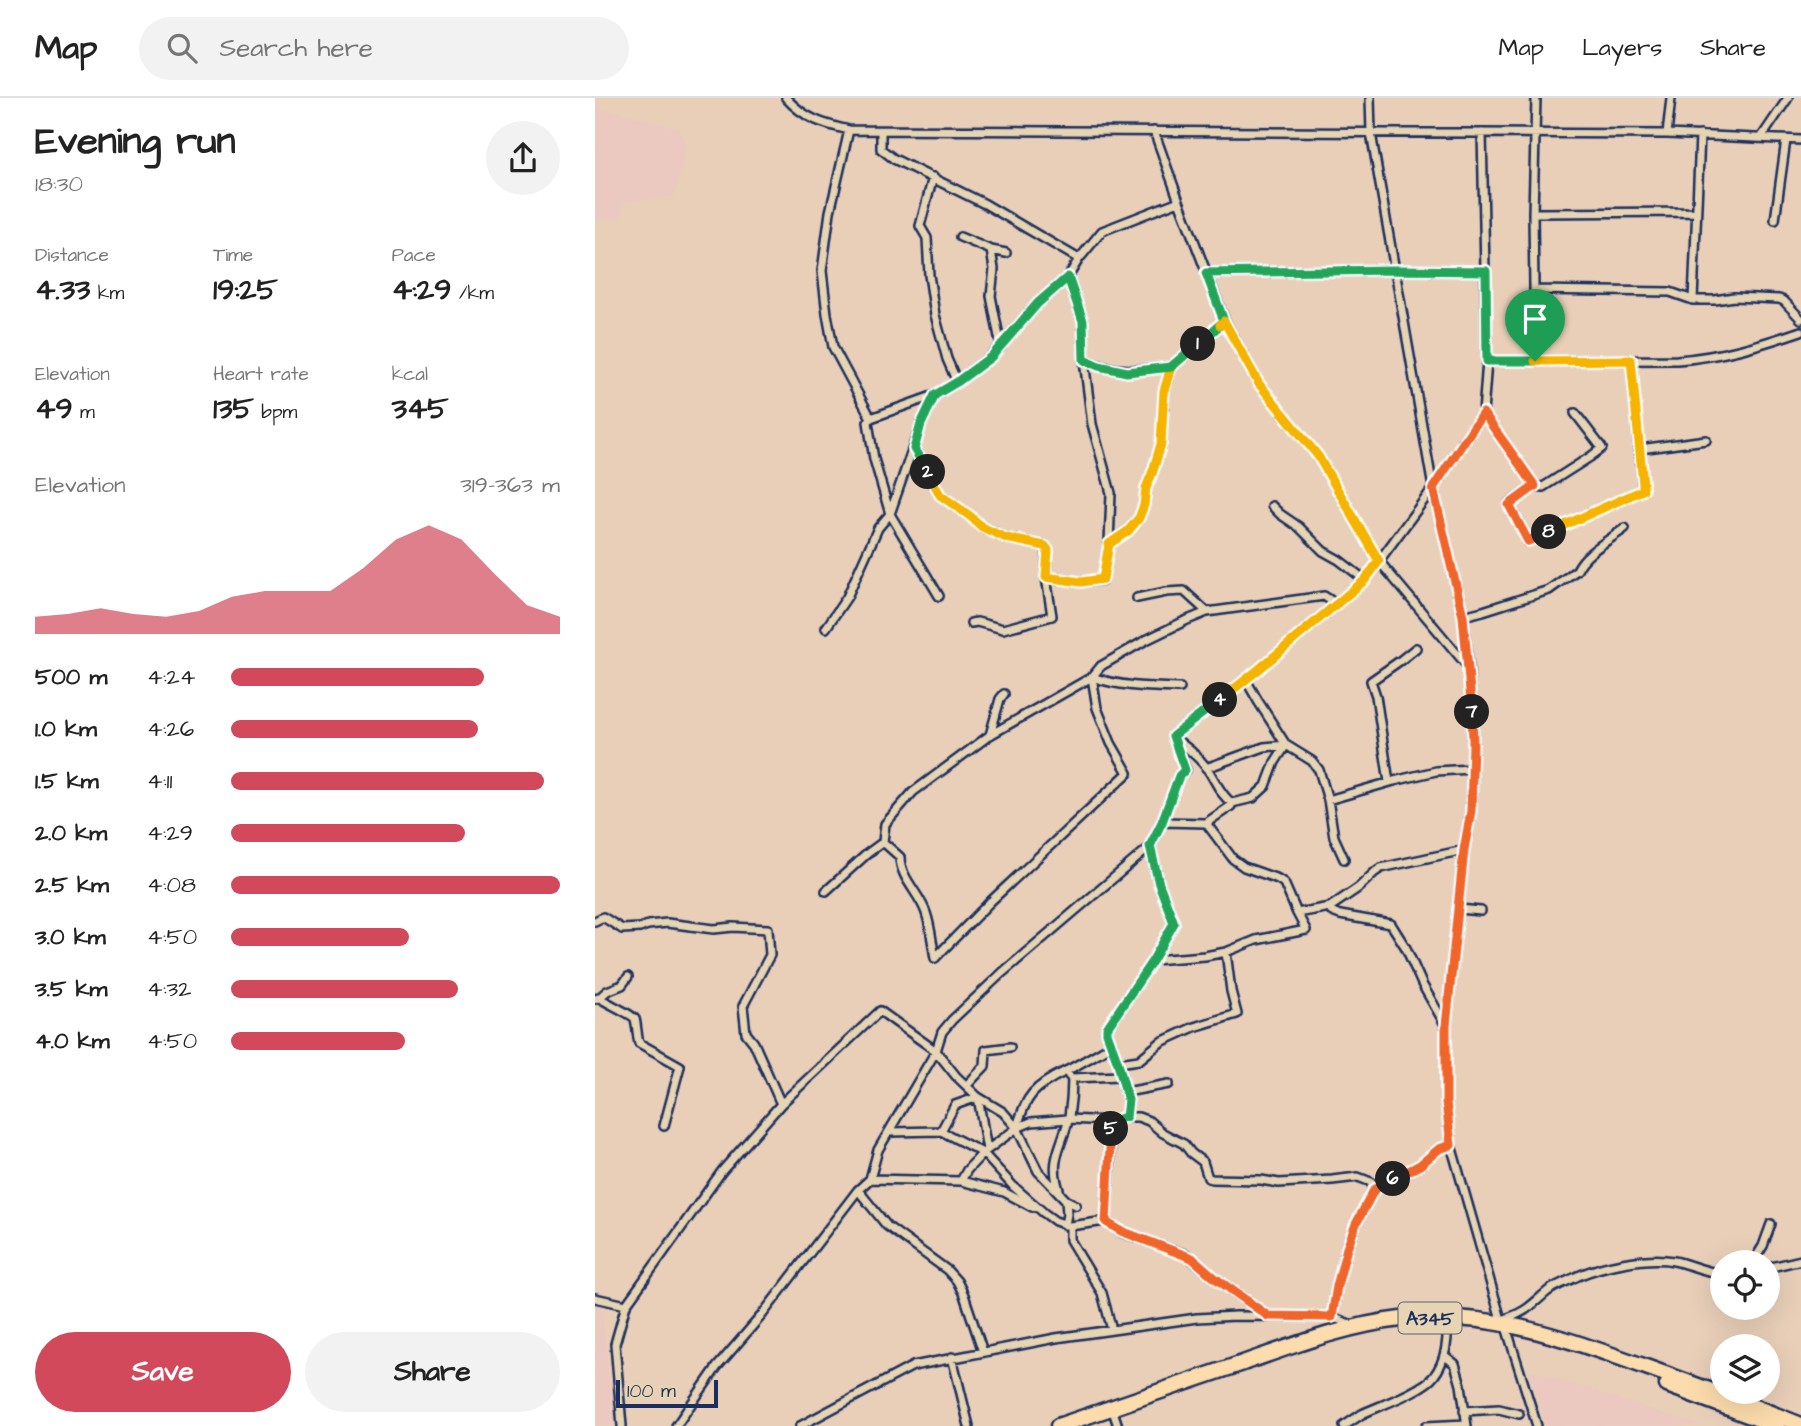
<!DOCTYPE html>
<html lang="en">
<head>
<meta charset="utf-8">
<style>
  :root { --surface:#fff; --page:#f2f2f2; --text:#222; --muted:#767676; --line:#e0e0e0; --accent:#d1495b }
  body { margin:0; font-family:"Architects Daughter",sans-serif; background:var(--page); color:var(--text); height:100vh; display:flex; flex-direction:column; font-size:26px; white-space:nowrap }
  * { box-sizing:border-box; margin:0 }
  p { font-size:23px; color:var(--muted) }
  .icon { flex:none; width:38px; height:38px; fill:none; stroke:currentColor; stroke-width:2; stroke-linecap:round; stroke-linejoin:round }
  .map { position:relative; flex:1; overflow:hidden }
  .drawer { display:flex; flex-direction:column; background:var(--surface); width:595px }
  .drawer>* { flex:none }
  .controls { position:absolute; left:1115px; top:1152px; display:grid; gap:14px }
  .controls a { display:grid; place-items:center; width:70px; height:70px; border-radius:50%; background:var(--surface); box-shadow:0 7px 28px #0002; font-size:35px }
  .scale { position:absolute; left:21px; bottom:18px; width:102px; box-sizing:border-box; padding-left:7px; border:4px solid #1b2f5e; border-top:0; font-size:19px; line-height:24px; white-space:nowrap; color:#1b2f5e; -webkit-text-stroke:5px #e7d4b2; paint-order:stroke }
  .pin { position:absolute; display:grid; place-items:center; width:60px; height:60px; color:#fff; margin:-72px -30px; border-radius:50% 50% 50% 0; rotate:-45deg; box-shadow:0 0 7px #0007 }
  .pin .icon { rotate:45deg }
  .km { position:absolute; width:35px; height:35px; margin:-18px; border-radius:50%; background:#222; color:#fff; font-size:19px; line-height:35px; text-align:center }
  .round { display:grid; place-items:center; flex:none; width:74px; height:74px; border-radius:37px; background:var(--page) }
  .summary { display:flex; align-items:center; justify-content:space-between; height:119px; padding:0 35px }
  h1 { font-size:38px; font-weight:700; line-height:52px }
  .metrics { display:grid; grid-template-columns:repeat(3,1fr); gap:10px; height:119px; padding:7px 35px }
  .metrics div { display:grid; align-content:center }
  .metrics b { font-size:30px; font-weight:700 }
  .metrics small { font-size:19px; font-weight:400 }
  .metrics p { font-size:19px }
  .chart { height:196px; padding:14px 35px }
  .chart p { display:flex; justify-content:space-between }
  .chart svg { width:100%; height:126px; margin-top:7px; fill:var(--accent); opacity:.7 }
  .button { display:flex; gap:14px; margin-top:auto; padding:14px 35px }
  .button a { flex:1; height:80px; border-radius:42px; background:var(--accent); color:#fff; font-size:28px; font-weight:700; line-height:80px; text-align:center }
  .button a+a { background:var(--page); color:var(--text) }
  ul { padding:0 35px; list-style:none; font-size:23px }
  li { display:grid; grid-template-columns:112px 84px 1fr; align-items:center; height:52px }
  li i { height:18px; border-radius:9px; background:var(--accent) }
  header { display:flex; align-items:center; gap:42px; box-sizing:border-box; height:98px; padding:0 35px; background:var(--surface); border-bottom:2px solid var(--line) }
  header strong { font-size:33px }
  nav { display:flex; gap:38px; margin-inline-start:auto; font-size:24px }
  .search { width:490px; height:63px; background:var(--page); display:flex; align-items:center; gap:18px; box-sizing:border-box; padding:0 24px; border-radius:38px; color:var(--muted); font-size:26px }
  main { display:flex; flex:1; min-height:0 }
  .map>svg:first-child { display:block }
  .built { fill:#ebc8c0 }
  .lines { fill:none; stroke-linecap:round; stroke-linejoin:round }
  .street-casing { stroke:#1b2f5e; stroke-width:12 }
  .highway-casing { stroke:#1b2f5e; stroke-width:19 }
  .street { stroke:#e7d4b2; stroke-width:7 }
  .highway { stroke:#fcdcac; stroke-width:14 }
  .split-1-casing { stroke:#fff; stroke-width:14 }
  .split-2-casing { stroke:#fff; stroke-width:14 }
  .split-3-casing { stroke:#fff; stroke-width:14 }
  .split-4-casing { stroke:#fff; stroke-width:14 }
  .split-5-casing { stroke:#fff; stroke-width:14 }
  .split-6-casing { stroke:#fff; stroke-width:14 }
  .split-7-casing { stroke:#fff; stroke-width:14 }
  .split-8-casing { stroke:#fff; stroke-width:14 }
  .split-9-casing { stroke:#fff; stroke-width:14 }
  .split-1 { stroke:#22a559; stroke-width:9 }
  .split-2 { stroke:#f5b400; stroke-width:9 }
  .split-3 { stroke:#22a559; stroke-width:9 }
  .split-4 { stroke:#f5b400; stroke-width:9 }
  .split-5 { stroke:#22a559; stroke-width:9 }
  .split-6 { stroke:#f0652b; stroke-width:9 }
  .split-7 { stroke:#f0652b; stroke-width:9 }
  .split-8 { stroke:#f0652b; stroke-width:9 }
  .split-9 { stroke:#f5b400; stroke-width:9 }
  .labels { text-anchor:middle; stroke-width:7; stroke-linejoin:round; paint-order:stroke }
  .shield { fill:#e7d4b2; stroke:#586077; stroke-width:2 }
  .shield-label { font-size:19px; font-weight:bold; fill:#1b2f5e }
</style>
</head>
<body>
<header>
<strong>Map</strong>
<div class="search"><svg class="icon" aria-label="search" viewBox="0 0 24 24"><circle cx="10" cy="10" r="6"/><path d="M15 15l6 6"/></svg>Search here</div>
<nav><a>Map</a><a>Layers</a><a>Share</a></nav>
</header>
<main>
<section class="drawer">
<div class="summary"><div><h1>Evening run</h1><p>18:30</p></div><a class="round"><svg class="icon" aria-label="share" viewBox="0 0 24 24"><path d="M12 15V3M7 8l5-5 5 5M5 13v7h14v-7"/></svg></a></div>
<div class="metrics">
<div><p>Distance</p><b>4.33<small> km</small></b></div>
<div><p>Time</p><b>19:25</b></div>
<div><p>Pace</p><b>4:29<small> /km</small></b></div>
</div>
<div class="metrics">
<div><p>Elevation</p><b>49<small> m</small></b></div>
<div><p>Heart rate</p><b>135<small> bpm</small></b></div>
<div><p>kcal</p><b>345</b></div>
</div>
<div class="chart"><p><span>Elevation</span>319–363 m</p>
<svg viewBox="0 0 160 44" preserveAspectRatio="none"><path d="M0 44V38L10 37L20 35L30 37L40 38L50 36L60 31L70 29L80 29L90 29L100 21L110 11L120 6L130 11L140 23L150 34L160 38V44z"/></svg>
</div>
<ul>
<li><b>500 m</b>4:24<i style="width:77%"></i></li>
<li><b>1.0 km</b>4:26<i style="width:75%"></i></li>
<li><b>1.5 km</b>4:11<i style="width:95%"></i></li>
<li><b>2.0 km</b>4:29<i style="width:71%"></i></li>
<li><b>2.5 km</b>4:08<i style="width:100%"></i></li>
<li><b>3.0 km</b>4:50<i style="width:54%"></i></li>
<li><b>3.5 km</b>4:32<i style="width:69%"></i></li>
<li><b>4.0 km</b>4:50<i style="width:53%"></i></li>
</ul>
<div class="button"><a>Save</a><a>Share</a></div>
</section>
<div class="map">
<svg width="1206" height="1328" viewBox="0 0 1206 1328">
  <rect width="100%" height="100%" fill="#e9cfb8"/>
  <filter id="ink" filterUnits="userSpaceOnUse"><feTurbulence type="fractalNoise" baseFrequency=".0143" numOctaves="2"/><feDisplacementMap in="SourceGraphic" scale="14" xChannelSelector="R" yChannelSelector="G"/><feConvolveMatrix kernelMatrix="1 2 1 2 8 2 1 2 1" color-interpolation-filters="sRGB"/></filter>
  <g filter="url(#ink)">
    <path class="built" d="M 0,11 L 20,13 L 82,31 L 91,48 L 79,98 L 27,104 L 26,121 L 0,121 Z
      M 5,1201 L 20,1328 L 0,1328 L 0,1202 Z
      M 934,1272 L 1106,1328 L 952,1328 Z"/>
    <g class="lines">
      <defs>
        <path id="street" d="M 191,0 C 210,21 228,26 254,32 L 1072,36 L 1206,42
          M 775,0 L 776,35 L 838,390 L 868,518 L 874,570 L 878,644 L 876,713 L 869,752 L 851,928 L 851,1004 L 856,1047 L 907,1225
          M 254,32 L 235,114 L 227,173 L 232,216 L 238,249 L 276,320 L 273,324 L 279,361 L 295,416 L 344,498
          M 286,33 L 286,51 L 299,61 L 390,106 L 484,161
          M 559,33 L 584,103 L 630,223 L 664,286 L 723,358 L 784,463 L 874,570
          M 1072,36 L 1076,0
          M 1166,40 L 1193,0
          M 338,79 L 325,128 L 332,140 L 334,177 L 340,217 L 352,261 L 362,284
          M 938,115 L 1101,114
          M 1180,122 L 1191,42
          M 365,139 L 396,152 L 411,155
          M 396,152 L 399,171 L 396,198 L 406,249
          M 611,175 L 801,172 L 891,173
          M 939,192 L 1075,194 L 1098,202 L 1120,202 L 1139,199 L 1184,201 L 1189,203 L 1206,221
          M 1098,202 L 1105,37
          M 489,262 C 523,275 540,273 576,269
          M 892,263 L 1082,262 C 1125,259 1165,247 1206,233
          M 940,263 L 938,115 L 941,0
          M 888,315 L 940,388 L 948,389 L 995,359 L 1007,350 L 980,315
          M 276,320 L 340,297 L 362,284 L 395,259 L 443,205 L 473,179 L 484,161 L 507,133 L 584,103
          M 319,351 L 345,397 L 375,418 L 388,429 L 411,440 L 450,448 L 452,450 L 451,479 L 457,518 L 408,531 L 382,524 L 376,525
          M 1045,351 L 1111,342
          M 940,388 L 914,406 L 933,443 L 1048,392 L 1036,262
          M 677,408 L 685,416 L 704,429 L 728,453 L 744,462 L 770,482
          M 514,446 L 532,433 L 544,420 L 549,407 L 551,390 L 558,373 L 566,346 L 569,293 L 576,269 L 630,223
          M 451,479 L 486,484 L 508,482 L 514,446 L 516,395 L 497,326 L 489,262 L 488,223 L 473,179
          M 542,500 L 571,494 L 589,493 L 612,514
          M 868,518 L 888,513 L 954,492 L 982,472 C 990,454 1015,442 1030,430
          M 231,530 L 252,499 L 283,430 L 295,416 L 326,326 L 340,297
          M 497,579 C 526,589 554,589 585,590
          M 651,582 L 663,603 L 691,647 L 717,663 L 724,672 L 733,702 L 739,739 L 749,761
          M 395,637 L 405,601 L 409,596
          M 578,638 L 663,572 L 770,482 L 838,390 L 888,315 L 892,263 L 887,35
          M 578,639 C 590,648 602,657 611,669 C 620,681 625,697 637,705
          M 611,670 L 669,649 L 691,647
          M 794,684 L 781,598 L 776,583 L 806,562 L 821,550
          M 733,702 L 799,683 L 841,673 L 877,671
          M 567,724 L 611,725 L 636,708 L 637,705 L 658,700 L 671,688 L 680,664 L 691,647
          M 288,744 L 290,726 L 318,694 L 395,637 L 497,579 L 506,568 L 551,542 L 590,523 L 612,514 L 729,498 L 741,506
          M 231,793 L 273,755 L 288,744 L 305,759 C 305,780 325,796 331,815 C 336,829 337,845 340,860
          M 735,809 L 737,814 L 745,817 L 796,826 L 811,850 L 827,886 L 851,928
          M 864,811 L 886,813
          M 702,815 L 735,809 L 763,790 L 780,774 L 786,770 L 869,752
          M 0,823 L 8,819 L 27,831 L 45,830 L 53,827 L 72,825 L 119,831 L 138,829 L 173,831 L 175,857 L 148,908 L 151,935 L 159,945 L 186,1006
          M 340,860 L 396,803 L 533,675 L 516,645 L 502,610 L 497,579
          M 558,862 L 610,858 L 631,854 L 661,842 L 711,832 L 702,815 L 689,785 L 683,781 L 649,769 L 638,761 L 611,725
          M 5,900 C 12,905 38,917 40,921 C 42,928 42,938 44,945 L 85,968 L 69,1028
          M 0,901 L 4,900 L 12,893 L 27,887 L 33,879
          M 523,965 L 544,962 L 566,944 L 599,929 L 642,916 L 636,893 L 631,854
          M 474,978 L 477,980 L 525,978
          M 372,987 L 390,968 L 391,952 L 415,949
          M 531,994 L 574,986
          M 383,999 L 392,1052
          M 531,1019 L 533,1002 L 523,965 L 512,935 L 512,930 L 558,862 L 579,825 L 564,786 L 555,749
          M 422,1030 C 430,998 440,988 469,974 C 485,966 501,956 517,947
          M 346,1033 L 360,1007 L 383,999
          M 294,1034 L 346,1033 L 388,1055 L 418,1088 L 449,1115 L 460,1123 L 475,1128 L 511,1123 L 526,1134 L 592,1157 L 620,1180 L 673,1218
          M 275,1081 L 366,1083 L 409,1094 L 437,1109
          M 366,1083 L 372,1072 L 388,1055 L 422,1030 L 436,1024 L 473,1021 L 516,1023 L 531,1019 L 543,1019 L 554,1023 L 568,1035 L 589,1046 L 596,1055 L 608,1064 L 613,1080 L 617,1081 L 666,1082 L 684,1085 L 737,1082 L 763,1079 L 776,1084 L 779,1092
          M 263,1092 L 292,1128 L 352,1172 L 362,1183 L 369,1197 L 388,1254
          M 465,1095 C 453,1061 467,1050 474,1019 C 476,1006 477,993 477,980
          M 471,1102 L 481,1107
          M 511,1123 L 517,1034 L 516,1023
          M 475,1128 L 475,1142 L 507,1195 L 517,1232
          M 1158,1164 L 1168,1148 L 1176,1126
          M 1172,1170 L 1206,1162
          M 0,1200 L 31,1207
          M 737,1219 L 742,1188 L 752,1150 L 761,1127 L 779,1092 L 825,1067 L 844,1051 L 856,1047
          M 907,1222 C 932,1214 935,1208 953,1193 C 962,1187 973,1183 983,1178 C 1008,1167 1052,1158 1079,1163 C 1095,1166 1111,1175 1127,1175
          M 912,1232 L 942,1328
          M 849,1257 L 860,1266 L 866,1287 L 872,1328
          M 357,1259 L 374,1328
          M 869,1313 L 904,1311 L 924,1316
          M 519,1316 L 523,1328
          M 27,1328 L 20,1246 L 31,1207 L 127,1073 L 186,1006 L 285,913 L 341,953 L 361,978 L 383,999 L 408,1014 L 422,1030 L 443,1073 L 471,1102 L 472,1116 L 470,1127
          M 81,1328 L 122,1269 L 167,1217 L 263,1092 L 275,1081 L 283,1052 L 341,953 L 347,934 L 357,922 L 407,875 L 555,749 L 567,724 L 584,678 L 591,672 L 578,638
          M 205,1328 L 318,1268 L 461,1240 L 602,1220 L 641,1218 L 737,1219 L 760,1228
          M 749,1328 C 755,1324 761,1320 767,1316 C 784,1308 829,1292 839,1278 C 851,1262 852,1245 853,1226
          M 831,1328 L 871,1326"/>
        <path id="highway" d="M 1072,1287 L 1182,1328
          M 463,1328 C 525,1307 587,1286 648,1265 C 700,1247 752,1227 806,1221 C 893,1212 967,1239 1048,1268 C 1101,1287 1154,1306 1206,1327"/>
      </defs>
      <use href="#street" class="street-casing"/>
      <use href="#highway" class="highway-casing"/>
      <use href="#street" class="street"/>
      <use href="#highway" class="highway"/>
    </g>
  </g>
  <g class="lines" filter="url(#ink)">
    <defs>
      <path id="split-1" d="M 603,246 L 629,223 L 611,175 L 800,172 L 891,173 L 892,263 L 940,263"/>
      <path id="split-2" d="M 333,374 L 345,397 L 375,418 L 387,429 L 411,440 L 450,448 L 453,452 L 451,479 L 486,484 L 508,481 L 514,446 L 533,433 L 544,420 L 549,407 L 551,390 L 558,373 L 566,346 L 569,293 L 576,269 L 603,246"/>
      <path id="split-3" d="M 333,374 L 319,351 L 326,326 L 340,297 L 362,284 L 396,259 L 443,205 L 473,179 L 488,223 L 489,262 L 504,268 L 532,274 L 576,269 L 625,227"/>
      <path id="split-4" d="M 625,602 L 663,572 L 770,482 L 784,463 L 723,358 L 664,286 L 629,223 L 625,227"/>
      <path id="split-5" d="M 516,1031 L 516,1023 L 531,1019 L 533,1002 L 523,965 L 512,935 L 512,930 L 558,862 L 579,825 L 564,786 L 555,748 L 567,724 L 584,678 L 590,672 L 578,638 L 625,602"/>
      <path id="split-6" d="M 516,1031 L 511,1124 L 526,1133 L 597,1160 L 620,1180 L 673,1218 L 737,1219 L 742,1188 L 752,1150 L 761,1126 L 779,1092 L 798,1081"/>
      <path id="split-7" d="M 798,1081 L 825,1067 L 844,1051 L 856,1047 L 851,1004 L 851,928 L 869,752 L 876,713 L 878,644 L 877,614"/>
      <path id="split-8" d="M 877,614 L 868,518 L 838,390 L 888,315 L 940,388 L 914,407 L 933,443 L 954,434"/>
      <path id="split-9" d="M 940,263 L 1036,262 L 1048,386 L 1048,392 L 954,434"/>
    </defs>
    <use href="#split-1" class="split-1-casing"/>
    <use href="#split-2" class="split-2-casing"/>
    <use href="#split-3" class="split-3-casing"/>
    <use href="#split-4" class="split-4-casing"/>
    <use href="#split-5" class="split-5-casing"/>
    <use href="#split-6" class="split-6-casing"/>
    <use href="#split-7" class="split-7-casing"/>
    <use href="#split-8" class="split-8-casing"/>
    <use href="#split-9" class="split-9-casing"/>
    <use href="#split-1" class="split-1"/>
    <use href="#split-2" class="split-2"/>
    <use href="#split-3" class="split-3"/>
    <use href="#split-4" class="split-4"/>
    <use href="#split-5" class="split-5"/>
    <use href="#split-6" class="split-6"/>
    <use href="#split-7" class="split-7"/>
    <use href="#split-8" class="split-8"/>
    <use href="#split-9" class="split-9"/>
  </g>
  <g class="labels">
    <rect class="shield" x="803.5" y="1204.5" width="63" height="31" rx="5"/>
    <g class="shield-label">
      <text x="835" y="1227">A345</text>
    </g>
  </g>
</svg>
<div class="controls">
<a><svg class="icon" aria-label="locate" viewBox="0 0 24 24"><circle cx="12" cy="12" r="6"/><path d="M12 2v4M12 18v4M2 12h4M18 12h4"/></svg></a>
<a><svg class="icon" aria-label="layers" viewBox="0 0 24 24"><path d="M12 4l9 5-9 5-9-5zM3 14l9 5 9-5"/></svg></a>
</div>
<div class="scale">100 m</div>
<div class="pin" style="left:940px;top:263px;background:#1e9e55"><svg class="icon" aria-label="arrive" viewBox="0 0 24 24"><path d="M6 21V4h12l-3 4 3 4H6"/></svg></div>
<b class="km" style="left:603px;top:246px">1</b>
<b class="km" style="left:333px;top:374px">2</b>
<b class="km" style="left:625px;top:602px">4</b>
<b class="km" style="left:516px;top:1031px">5</b>
<b class="km" style="left:798px;top:1081px">6</b>
<b class="km" style="left:877px;top:614px">7</b>
<b class="km" style="left:954px;top:434px">8</b>
</div>
</main>
</body>
</html>
